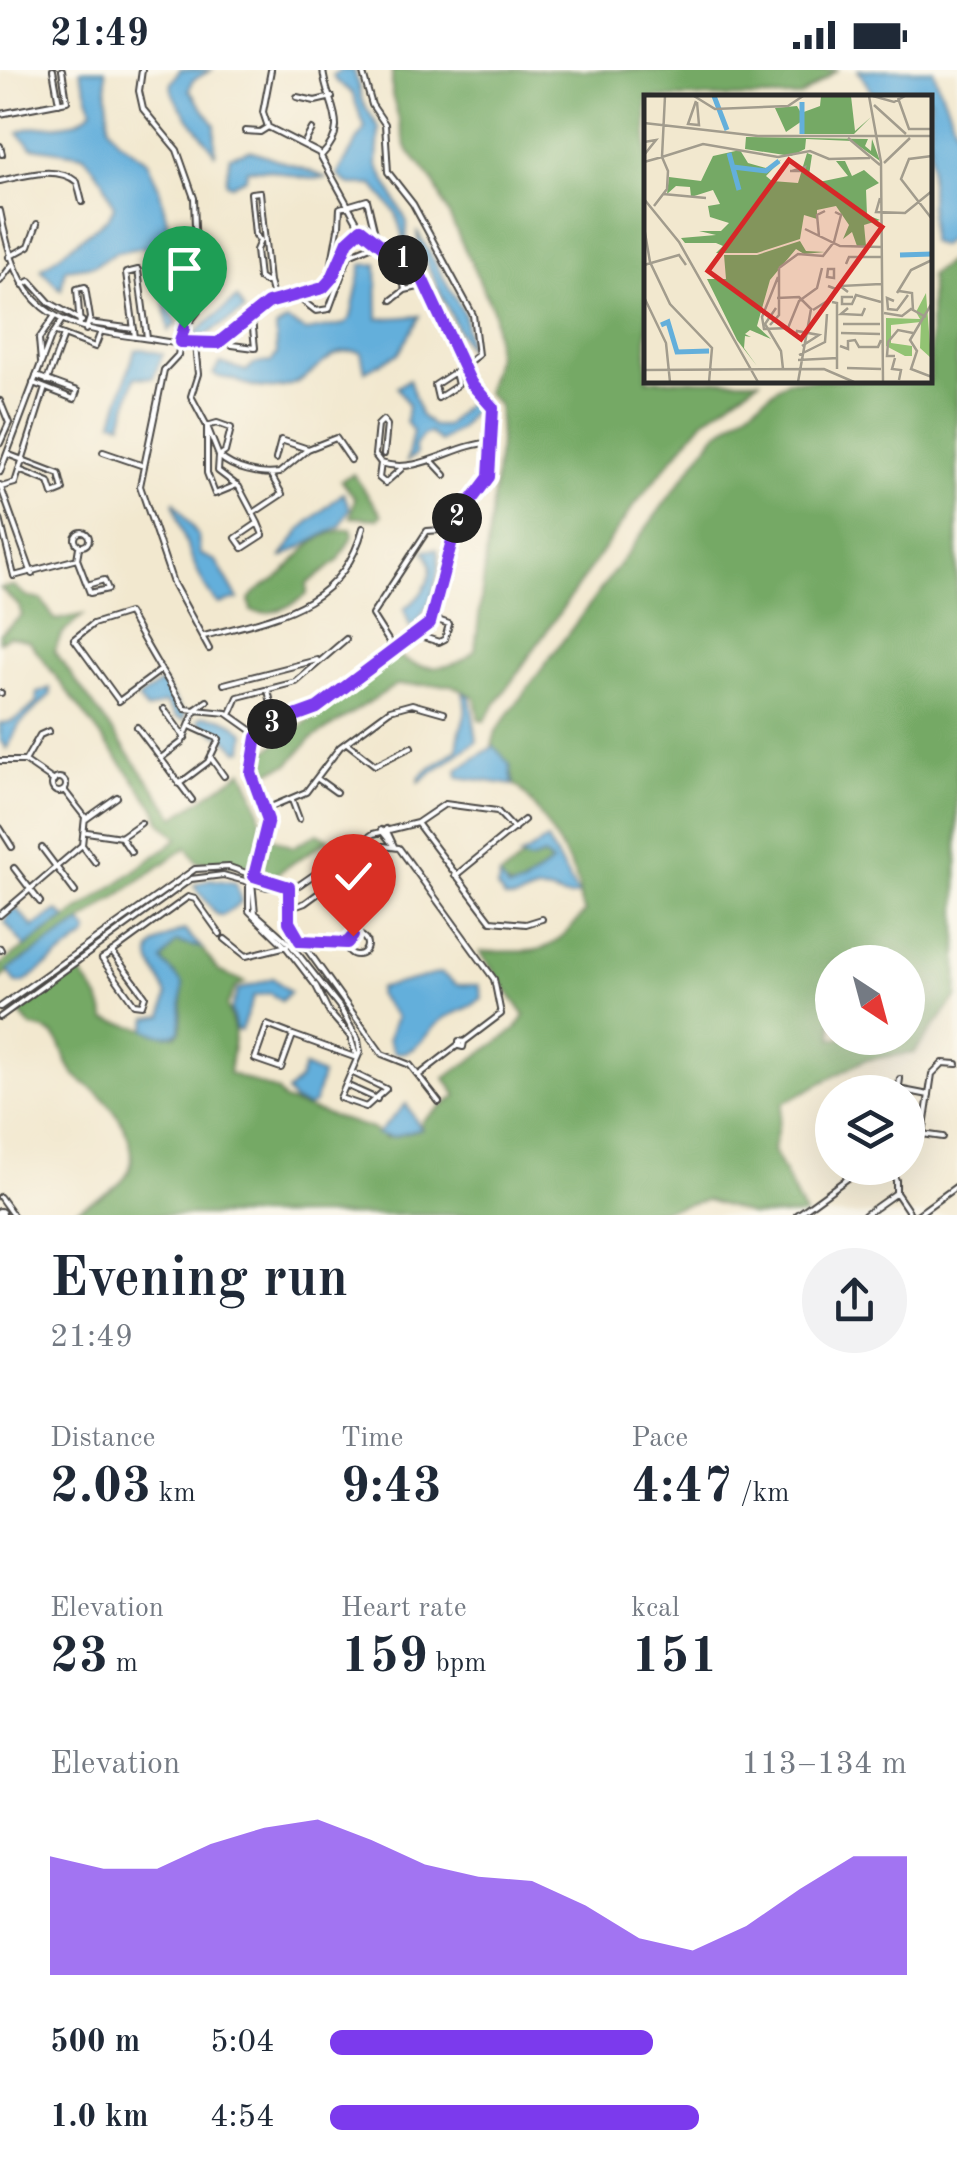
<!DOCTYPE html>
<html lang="en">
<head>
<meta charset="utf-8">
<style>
  :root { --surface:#fff; --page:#f2f2f3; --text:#1f2937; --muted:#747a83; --accent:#7c3aed }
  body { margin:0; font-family:"Old Standard TT",serif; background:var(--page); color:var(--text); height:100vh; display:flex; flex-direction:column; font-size:38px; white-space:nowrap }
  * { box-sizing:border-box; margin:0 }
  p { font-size:32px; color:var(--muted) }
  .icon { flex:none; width:55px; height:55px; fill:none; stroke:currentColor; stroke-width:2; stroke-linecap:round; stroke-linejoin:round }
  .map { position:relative; height:1145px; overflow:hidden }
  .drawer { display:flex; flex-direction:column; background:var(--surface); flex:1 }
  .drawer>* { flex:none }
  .needle { width:65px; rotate:144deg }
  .fabs { position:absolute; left:815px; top:875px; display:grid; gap:20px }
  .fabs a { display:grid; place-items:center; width:110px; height:110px; border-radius:50%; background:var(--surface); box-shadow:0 10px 40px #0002; font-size:50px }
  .pin { position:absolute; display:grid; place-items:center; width:85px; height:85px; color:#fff; margin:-102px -42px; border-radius:50% 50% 50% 0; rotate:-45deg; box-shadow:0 0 10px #0007 }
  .pin .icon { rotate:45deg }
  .km { position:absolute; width:50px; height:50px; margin:-25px; border-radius:50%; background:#222; color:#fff; font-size:28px; line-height:50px; text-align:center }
  .round { display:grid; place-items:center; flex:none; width:105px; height:105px; border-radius:52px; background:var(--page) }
  .summary { display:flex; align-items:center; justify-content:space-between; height:170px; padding:0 50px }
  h1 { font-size:55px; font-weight:800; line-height:75px }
  .figures { display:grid; grid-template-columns:repeat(3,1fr); gap:15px; height:170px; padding:10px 50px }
  .figures div { display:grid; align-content:center }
  .figures b { font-size:50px; font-weight:800 }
  .figures small { font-size:28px; font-weight:400 }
  .figures p { font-size:28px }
  .chart { height:280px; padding:20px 50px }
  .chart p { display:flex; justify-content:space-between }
  .chart svg { width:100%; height:180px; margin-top:10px; fill:var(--accent); opacity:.7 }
  ul { padding:0 50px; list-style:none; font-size:32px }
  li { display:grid; grid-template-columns:160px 120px 1fr; align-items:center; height:75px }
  li i { height:25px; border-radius:12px; background:var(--accent) }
  .status { display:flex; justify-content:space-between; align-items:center; height:70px; padding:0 50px; background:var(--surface); direction:ltr }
  .status svg { height:28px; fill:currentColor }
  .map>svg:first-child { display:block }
  .forest { fill:#75a965; stroke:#506a48; stroke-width:2.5; fill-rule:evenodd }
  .water { fill:#63afdb; stroke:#476d83; stroke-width:2.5 }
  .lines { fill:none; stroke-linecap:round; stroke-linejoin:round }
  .street-casing { stroke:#494744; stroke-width:8 }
  .highway-casing { stroke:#494744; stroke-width:14 }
  .street { stroke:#fff; stroke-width:4 }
  .highway { stroke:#fff; stroke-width:10 }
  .route-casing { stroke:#fff; stroke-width:20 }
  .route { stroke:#7c3aed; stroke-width:12 }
  .inset-river { fill:none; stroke:#63afdb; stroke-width:5 }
  .inset-road { fill:none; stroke:#a29c8d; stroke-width:2.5 }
  .view { fill:#d62828; fill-opacity:0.15; stroke:#d62828; stroke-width:5 }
  .inset-edge { fill:none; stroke:#2b2b2b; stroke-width:5 }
</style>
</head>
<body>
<div class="status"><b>21:49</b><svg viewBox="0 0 49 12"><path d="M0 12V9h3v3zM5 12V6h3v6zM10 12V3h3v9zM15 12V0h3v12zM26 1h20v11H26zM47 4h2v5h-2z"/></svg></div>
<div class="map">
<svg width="957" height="1145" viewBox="0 0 957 1145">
  <rect width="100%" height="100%" fill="#fbf7ec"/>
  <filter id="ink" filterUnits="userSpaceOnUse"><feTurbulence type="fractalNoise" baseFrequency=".01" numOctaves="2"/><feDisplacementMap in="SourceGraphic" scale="20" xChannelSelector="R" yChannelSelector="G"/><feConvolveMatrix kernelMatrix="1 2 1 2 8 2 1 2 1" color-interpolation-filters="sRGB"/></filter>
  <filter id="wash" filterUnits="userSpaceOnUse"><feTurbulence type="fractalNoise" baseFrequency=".0048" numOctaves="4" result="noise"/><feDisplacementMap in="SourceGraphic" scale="40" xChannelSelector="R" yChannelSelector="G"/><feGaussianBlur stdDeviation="2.25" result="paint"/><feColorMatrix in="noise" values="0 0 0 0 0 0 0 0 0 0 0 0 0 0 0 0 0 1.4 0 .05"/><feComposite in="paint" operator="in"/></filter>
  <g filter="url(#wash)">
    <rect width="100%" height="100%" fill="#f2e8cf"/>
    <path class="forest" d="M 392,0 L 837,0 L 800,27 L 647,28 L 647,310 L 759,310 L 704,350 L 633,437 L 484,651 L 479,650 L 475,627 L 451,615 L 396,615 L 310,670 L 289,694 L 265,703 L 258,693 L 262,684 L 398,585 C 419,604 457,600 475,580 L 500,370 L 498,335 L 486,322 L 496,285 L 494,242 L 433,111 L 407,79 L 392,25 Z
      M 957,185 L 957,927 L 914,983 L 865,990 L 783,1033 L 773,1080 L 805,1145 L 752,1145 L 707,1130 L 640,1145 L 68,1145 C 84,1133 106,1127 121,1112 C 147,1087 120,1043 99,1024 C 91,1017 81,1012 74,1004 C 57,984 68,961 31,957 L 19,943 L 78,900 L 99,928 L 106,950 L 176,966 L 181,961 L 183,915 L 162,891 L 176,872 L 202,878 L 218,901 L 245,912 L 235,918 L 227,936 L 235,963 L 229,1003 L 277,1021 L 284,1031 L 372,1059 L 385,1068 L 421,1060 L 422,1051 L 457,1026 L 445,1008 L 515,960 L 525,946 L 480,882 C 540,878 542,893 585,842 C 579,832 580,830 579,820 C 577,800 531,725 514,714 L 510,695 L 492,676 L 496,661 L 715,365 L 788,310 L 930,310 L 930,205 ZM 832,892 L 908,892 L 908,968 L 832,968 Z
      M 353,404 L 382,445 L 378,449 L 351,447 L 355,428 L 341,410 Z
      M 351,459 L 353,465 L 338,491 L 307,514 L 307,524 C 291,536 272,547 251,541 L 249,529 C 260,516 275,512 286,500 C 305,479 320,461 351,459 Z
      M 14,516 L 28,527 L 42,530 L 55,550 L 83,545 L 62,564 L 54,581 L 175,747 L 243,701 C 262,742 268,752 250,796 L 197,792 L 187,777 L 0,909 L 0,895 C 59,852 121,814 178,768 L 160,751 L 156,739 L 29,571 L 9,566 L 0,572 L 0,563 L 22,546 L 19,536 L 0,518 Z
      M 318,763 L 329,769 L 273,806 L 262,802 L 270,767 L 293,777 Z
      M 544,786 L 552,793 L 517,819 L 504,815 L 500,807 L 522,789 Z"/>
    <path class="water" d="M 80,0 L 105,0 L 109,56 L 118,70 L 147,91 L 159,118 L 169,159 L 168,236 L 177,253 L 169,261 L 158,193 L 145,177 L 116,182 L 95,195 L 65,199 L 61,220 L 41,199 L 109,147 L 114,137 L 103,110 L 84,85 L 32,77 L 18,63 C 39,49 74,65 92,39 Z
      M 180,0 L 211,0 L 192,11 L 189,20 L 215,55 L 215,85 C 204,61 170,34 171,13 Z
      M 341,0 L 354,0 L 362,31 L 379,58 L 377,94 L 407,152 L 406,179 L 397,179 L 403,168 L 396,143 L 373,115 L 350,115 L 337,105 L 365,58 L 352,23 L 335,10 L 333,5 Z
      M 858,0 L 933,0 L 957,61 L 957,161 L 940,176 L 930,172 L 930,28 L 875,27 Z
      M 250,80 C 261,84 323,105 326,108 C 299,113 275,95 247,100 L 246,108 L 231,115 L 226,112 L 230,86 Z
      M 417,161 L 464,244 L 469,283 L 419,177 Z
      M 377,194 L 378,249 L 420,246 L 399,283 L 365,301 L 361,282 C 313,271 315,342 234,310 C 226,307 220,309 213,304 L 220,293 L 246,301 L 254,294 L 271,292 L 277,284 L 276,258 L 287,251 L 306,261 L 345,254 L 351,247 L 362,195 Z
      M 237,228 L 244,241 C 230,250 220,256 206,265 L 192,266 Z
      M 142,279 L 163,284 L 153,308 L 135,307 L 122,353 L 113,351 L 135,280 Z
      M 409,309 L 420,345 L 433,356 L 446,356 L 473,327 L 478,333 L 460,358 L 440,372 L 430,363 L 423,365 L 415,376 L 416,385 L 407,391 L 413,361 L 406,352 L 408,335 L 397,317 Z
      M 343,423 L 350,438 L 340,456 L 281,488 L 302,458 Z
      M 174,431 L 198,466 L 200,484 L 216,491 L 238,529 L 219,534 C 201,522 178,454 174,431 Z
      M 437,479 C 444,498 428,548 410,557 L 404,539 C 422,527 441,502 424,481 Z
      M 162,612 L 185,645 L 184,650 L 176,647 L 165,633 L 147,640 L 138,629 Z
      M 50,618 L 51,624 L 19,655 L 7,679 L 0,670 L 0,653 C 14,654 27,642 37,632 L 37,623 Z
      M 463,623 L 470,626 L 477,671 L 419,712 L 420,706 L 458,679 C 456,656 471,652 463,623 Z
      M 202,646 C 219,646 234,651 245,664 L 243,680 L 238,681 C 227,665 209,664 198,650 Z
      M 494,676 L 510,695 L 513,715 L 458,707 L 457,700 Z
      M 547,770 L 578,825 C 562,832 553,818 537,821 C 523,824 519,832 505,828 L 497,818 L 500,807 L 508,819 L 523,815 L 552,793 L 544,786 L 530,791 L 520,787 Z
      M 210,809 L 236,813 L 241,832 L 222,846 L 216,844 L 194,815 Z
      M 17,839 L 33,857 L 58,841 L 66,848 L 25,877 L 5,852 L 9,842 Z
      M 81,853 L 88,861 L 87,866 L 23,913 L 16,913 L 8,900 Z
      M 184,860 L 202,878 L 176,872 L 162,891 L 183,914 L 180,961 C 172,969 156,965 146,959 L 148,948 L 163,946 L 167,926 C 160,895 124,882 184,860 Z
      M 441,903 L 457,915 L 479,915 L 482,928 C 470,939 460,940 446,947 C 427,957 419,987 394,982 L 388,969 L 396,947 L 378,925 L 379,918 Z
      M 273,908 L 290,922 L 281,931 L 270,923 L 254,926 L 241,960 L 236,960 L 231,940 L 238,920 Z
      M 304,997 L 322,1005 L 314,1034 L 308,1037 L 293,1031 L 287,1022 L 299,1011 Z
      M 406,1034 L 421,1059 L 392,1067 L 377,1064 Z"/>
  </g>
  <g filter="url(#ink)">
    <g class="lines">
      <defs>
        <path id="street" d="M 53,0 L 59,33
          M 142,0 L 139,21 L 143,39 L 177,80 L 194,128 L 198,241 L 182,262 L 178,285 L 164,300 L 140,416 L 173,513 L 209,579
          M 271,0 L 263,42 L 268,57 L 319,83 L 361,159 L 422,208 L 471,313 L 494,343 L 489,407 L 462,438 L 430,553 L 317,638 L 273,653 L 257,667 L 251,703 L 267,745 L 267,762 L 249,816 L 249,841 L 286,877 L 316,916 L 329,942 L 350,966 L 357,988
          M 362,0 L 372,35 L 385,54 L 388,102 L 413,134 L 473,245 L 478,285 L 455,302
          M 297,27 L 315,31 L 332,27
          M 0,44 L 67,31 L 62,0
          M 245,61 L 260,62 L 268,57
          M 305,72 L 312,59
          M 0,76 L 2,84
          M 321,86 C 352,55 326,34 323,0
          M 0,111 C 23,106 57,95 77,112 L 82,132
          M 260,122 L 269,212 L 265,212 L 259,208 L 256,180 L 260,171 L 255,164 L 251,123 Z
          M 0,141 C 19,240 47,256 143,268 C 167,271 196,280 219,272 C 242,264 253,240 274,230 C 290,222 311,227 325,216 C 343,201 340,173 361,159
          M 339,156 L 340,138 L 367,130 L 377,172
          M 338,159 L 332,193 L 339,195
          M 9,187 L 29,176 L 37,154
          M 0,211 L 12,195
          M 269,212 L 274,230
          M 23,215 L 30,211 L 50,233 L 82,251
          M 405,220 L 401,199 L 406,192
          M 295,225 L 316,241 L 329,239 L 349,185 L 373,175
          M 392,230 L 405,220 L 427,215
          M 89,253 L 134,259
          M 80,256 L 77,219 L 85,217 L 90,248 L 86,260
          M 56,262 L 95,277 L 100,264
          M 135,267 L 126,203 L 138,200 L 147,268
          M 227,268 L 232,275 L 255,278 L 252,249
          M 195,275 L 198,304 L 191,326 L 207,356 L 207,403 L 215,424 L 237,415
          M 41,292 L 39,269 L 54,247
          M 455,302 L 458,315 L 438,328 L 435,315 Z
          M 47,311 L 64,265
          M 33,313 L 74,329 L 77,321 L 36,306
          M 0,331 L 9,353 L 0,373
          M 103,382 L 141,395
          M 7,384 L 59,404 L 63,420 L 53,424 L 49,412 L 19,400
          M 276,389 L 281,370 L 308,379
          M 431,390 L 445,405
          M 381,393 C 420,406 456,372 492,373
          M 381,393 L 375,385 L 378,355 L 383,350 L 387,355 L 384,384
          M 381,393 L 379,408 L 385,413 L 401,399
          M 0,402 L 51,267 L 62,250
          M 0,415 L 32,504
          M 1,417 L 15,413 L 45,318
          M 255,442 L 282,424 L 271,405
          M 0,449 L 14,506 L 77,489
          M 258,453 L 239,417 L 218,401 L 219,386 L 207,356 L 217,353 L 231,358 L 225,382 L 219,386 C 233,399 261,406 279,403 L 308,379 L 336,368 L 351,390
          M 258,453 L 263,465 L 243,478 L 236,468 Z
          M75 469a7 7 0 1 1 14 0a7 7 0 1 1-14 0Z
          M 79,477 L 77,489 L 87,515
          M 104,510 L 108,519 L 90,523 L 87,515 Z
          M 128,543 L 161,600 L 119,631 L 74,569 L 93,554 Z
          M 417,565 L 439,572 L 445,569 L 449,554 L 432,548
          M 204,566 C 272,548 342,539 363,458
          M 395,581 L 372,545 L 427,461 L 456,459
          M 162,601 L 185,639 L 227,643 L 258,665
          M 224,614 L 317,590
          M 268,620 L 273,642
          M 0,623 L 1,623
          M 164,639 L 185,668
          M 230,645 L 238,627 L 296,612 L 346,569
          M 137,657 L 192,730
          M 348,674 L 375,695 L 411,677
          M 161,688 L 182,672 L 196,639 L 207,631
          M 211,688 L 224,706
          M 0,691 L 25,691 L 54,711
          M 25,691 L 40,665 L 49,661
          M52 715a7 7 0 1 1 14 0a7 7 0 1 1-14 0Z
          M 318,709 L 336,722
          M 179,714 L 208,692 L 219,669 L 190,656
          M 292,730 L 299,749
          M 266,739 L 306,722 L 340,677 L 390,640 L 412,634 L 444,643
          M 86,749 L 117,727
          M 417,753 L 491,851 L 526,854 L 542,849
          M 0,758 L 12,777
          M 386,759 L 394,776
          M 381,760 L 394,776
          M 87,762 L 121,767
          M 121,767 L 141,753
          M 121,767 L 131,782
          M 82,775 L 95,792
          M 42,778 L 75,822
          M 355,796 L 378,828
          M 14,798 L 40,832
          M 455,806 L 524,750
          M 252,812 L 255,843 L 291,875 L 339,936 L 358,970 L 360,982 L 340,1028 L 366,1037 L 386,1019 L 351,1002
          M 289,817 L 289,852 L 301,871 L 382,984 L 410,995 L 439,1032
          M 288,839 L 305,833 L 383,776 L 399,778 L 494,909 L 501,944 L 464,972
          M 0,845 L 82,775 L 85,747 L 64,720
          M347 875a10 10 0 1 1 20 0a10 10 0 1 1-20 0Z
          M 225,869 L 246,886 L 287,876
          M 301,871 L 345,873
          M 0,878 L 1,880
          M 107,886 L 188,827 L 195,829 L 220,864
          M 107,886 L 102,889 L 134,934 L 142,935 L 145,926 L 112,882
          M 0,937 L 195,799 L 229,797 L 284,816
          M 0,947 L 191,809 L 223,805 L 267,817 L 299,815 L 373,764 L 417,753 L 445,734 L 497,741 L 514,759
          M 267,955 L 293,965 L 281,998 L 255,989 Z
          M 293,965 L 357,988
          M 459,971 L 464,972 L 463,977 L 459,976 Z
          M 419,1005 L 458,975
          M 346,1015 L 377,1029
          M 898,1019 L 929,1025
          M 898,1022 L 900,1009
          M 908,1062 L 943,1067
          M 923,1064 L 932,1004 L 943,993 L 957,994
          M 897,1124 L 911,1145
          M 0,1127 L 13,1145
          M 797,1145 L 862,1098
          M 865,1145 L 896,1123 L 896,1110 L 889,1098
          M 917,1145 L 957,1116"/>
        <path id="highway" d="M 0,1144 L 0,1145"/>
      </defs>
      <use href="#street" class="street-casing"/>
      <use href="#highway" class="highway-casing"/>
      <use href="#street" class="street"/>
      <use href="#highway" class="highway"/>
    </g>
  </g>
  <g class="lines" filter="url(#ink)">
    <defs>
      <path id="route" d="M 184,258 L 180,272 L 218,273 L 268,233 L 323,218 L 332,208 L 348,171 L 361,159 L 422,208 L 471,313 L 493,338 L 489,407 L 458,448 L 430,553 L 317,638 L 273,654 L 257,667 L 251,703 L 268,750 L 254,806 L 289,817 L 289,852 L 300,871 L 347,873 L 353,866"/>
    </defs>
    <use href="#route" class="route-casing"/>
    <use href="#route" class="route"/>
  </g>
  <g transform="translate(644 25)">
    <rect width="288" height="288" fill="#f2e8cf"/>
    <path d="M 282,198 L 287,263 L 276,253 L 277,227 L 247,230 L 247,248 L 268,251 L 268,261 L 261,261 L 242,251 L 242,223 L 276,224 L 272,217 Z" fill="#92c373"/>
    <path d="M 177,1 L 207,1 L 211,36 L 227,22 L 210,39 L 158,39 L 158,26 L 142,37 L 131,13 L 153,11 L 157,18 L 176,11 ZM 102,42 L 224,44 L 221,51 L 227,56 L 228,44 L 236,66 L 208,46 L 162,44 L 161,54 L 147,61 L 101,54 ZM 96,55 L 104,68 L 122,73 L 137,65 L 122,81 L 128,86 L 154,88 L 163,58 L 168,60 L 165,80 L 175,87 L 204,81 L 192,66 L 201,66 L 208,81 L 220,75 L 235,88 L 222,95 L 223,120 L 236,125 L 220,130 L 222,151 L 213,151 L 208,137 L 199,144 L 205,130 L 192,111 L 173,115 L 173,124 L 160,120 L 156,144 L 113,158 L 72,158 L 79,151 L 72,148 L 41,148 L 37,143 L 72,140 L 55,136 L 77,136 L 85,128 L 66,122 L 64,111 L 76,109 L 69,95 L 47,102 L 46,92 L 32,91 L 23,99 L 25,82 L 57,86 L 69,61 ZM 156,146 L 162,156 L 181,157 L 160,159 L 152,154 L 126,185 L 113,231 L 127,244 L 106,235 L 101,239 L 107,242 L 101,241 L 100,253 L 113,271 L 93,245 L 63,184 L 82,184 L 80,160 L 113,160 Z" fill="#75a965"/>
    <path class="inset-river" d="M 70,1 L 83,35M 158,7 L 158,39M 85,58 L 95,95M 89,72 L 122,76 L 135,66M 256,160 L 288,159M 17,230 L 24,227 L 33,257 L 65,256"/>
    <path class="inset-road" d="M 21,1 L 18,62 L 59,49 L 134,62 L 166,56 L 185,64 L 226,63M 50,1 L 71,14 L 144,11 L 159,1M 225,1 L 237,67 L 239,287M 229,1 L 250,7 L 261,1M 254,3 L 265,34 L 288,34M 52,6 L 44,29 L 55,30 L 53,7M 230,10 L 262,39M 0,28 L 114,41 L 288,41M 204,43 L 236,70M 0,47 L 12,45 L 0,60M 288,61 L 265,64 L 257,84 L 288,124M 0,67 L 18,62 L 24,76 L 23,94 L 10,111M 240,68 L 266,43M 146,76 L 160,76 L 161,72 L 148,76M 19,99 L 62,103M 236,103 L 232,117 L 261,118 L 288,96M 0,104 L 35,147 L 114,287M 0,132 L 6,167 L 26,209 L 68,253 L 65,287M 161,134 L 196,151 L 237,152M 175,141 L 173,120 L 181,116M 190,147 L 197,120 L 191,117M 202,169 L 205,162 L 237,162M 0,170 L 35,160 L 42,170M 135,173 L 154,159 L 179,161 L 190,147M 184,174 L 190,174 L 190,183 L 183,182 ZM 134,182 L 118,222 L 120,234 L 144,233 L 155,206 L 173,193 L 178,173M 255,196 L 268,198 L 269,215M 204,197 L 196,191 L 237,189M 253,198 L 267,175 L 288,165M 0,202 L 22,248 L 26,287M 209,202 L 198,202 L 198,209 L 208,209 L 212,200 L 237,207M 133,203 L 155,202 L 168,215M 250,206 L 243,203 L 244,214 L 253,215 L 264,200M 188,207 L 193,208 L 193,274M 288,208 L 266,245 L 273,256 L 267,274 L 288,282M 132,213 L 121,229 L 137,256 L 139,274M 204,213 L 197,219 L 218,220 L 221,213M 169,215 L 188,203 L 192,194 L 184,191M 240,218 L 258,221 L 267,214 L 282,222M 199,229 L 236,229M 126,230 L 135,220 L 135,173M 197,238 L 236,239M 151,242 L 153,236 L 175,240 L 158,251M 196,251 L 204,254 L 204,246 L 211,245 L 215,252 L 234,252 L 237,245M 155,260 L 181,247 L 183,219M 251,261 L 243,261 L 244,247 L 254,235 L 269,238M 251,263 L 248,274 L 257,275 L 255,285M 154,265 L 194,263M 203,273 L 237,274M 0,275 L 180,274 L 210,287M 154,287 L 167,214"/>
    <path class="view" d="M 145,65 L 238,132 L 157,244 L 64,176 Z"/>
    <rect width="288" height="288" class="inset-edge"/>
  </g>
</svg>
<div class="fabs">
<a><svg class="needle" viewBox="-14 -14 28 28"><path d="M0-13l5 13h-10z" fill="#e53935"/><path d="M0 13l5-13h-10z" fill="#747a83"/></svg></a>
<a><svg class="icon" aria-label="layers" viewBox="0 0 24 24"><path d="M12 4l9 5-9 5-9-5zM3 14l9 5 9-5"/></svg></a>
</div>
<div class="pin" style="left:184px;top:258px;background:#1e9e55"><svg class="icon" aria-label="arrive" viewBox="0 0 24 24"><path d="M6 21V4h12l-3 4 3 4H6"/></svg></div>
<div class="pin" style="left:353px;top:866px;background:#d93025"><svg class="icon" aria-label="check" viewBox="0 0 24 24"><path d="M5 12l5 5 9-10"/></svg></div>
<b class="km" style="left:403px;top:190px">1</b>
<b class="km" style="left:457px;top:448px">2</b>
<b class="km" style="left:272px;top:654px">3</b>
</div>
<section class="drawer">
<div class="summary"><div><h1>Evening run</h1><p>21:49</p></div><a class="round"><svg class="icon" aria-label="share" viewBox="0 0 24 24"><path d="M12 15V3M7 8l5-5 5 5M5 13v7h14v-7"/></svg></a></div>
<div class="figures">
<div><p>Distance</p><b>2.03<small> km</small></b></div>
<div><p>Time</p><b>9:43</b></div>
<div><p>Pace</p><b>4:47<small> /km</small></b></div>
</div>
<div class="figures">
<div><p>Elevation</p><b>23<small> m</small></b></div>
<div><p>Heart rate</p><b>159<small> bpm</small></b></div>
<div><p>kcal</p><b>151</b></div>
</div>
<div class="chart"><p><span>Elevation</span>113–134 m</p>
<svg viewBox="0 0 160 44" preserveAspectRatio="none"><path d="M0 44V15L10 18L20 18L30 12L40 8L50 6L60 11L70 17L80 20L90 21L100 27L110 35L120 38L130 32L140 23L150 15L160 15V44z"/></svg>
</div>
<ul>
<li><b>500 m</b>5:04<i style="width:56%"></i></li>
<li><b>1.0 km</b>4:54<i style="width:64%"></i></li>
</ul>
</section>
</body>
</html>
